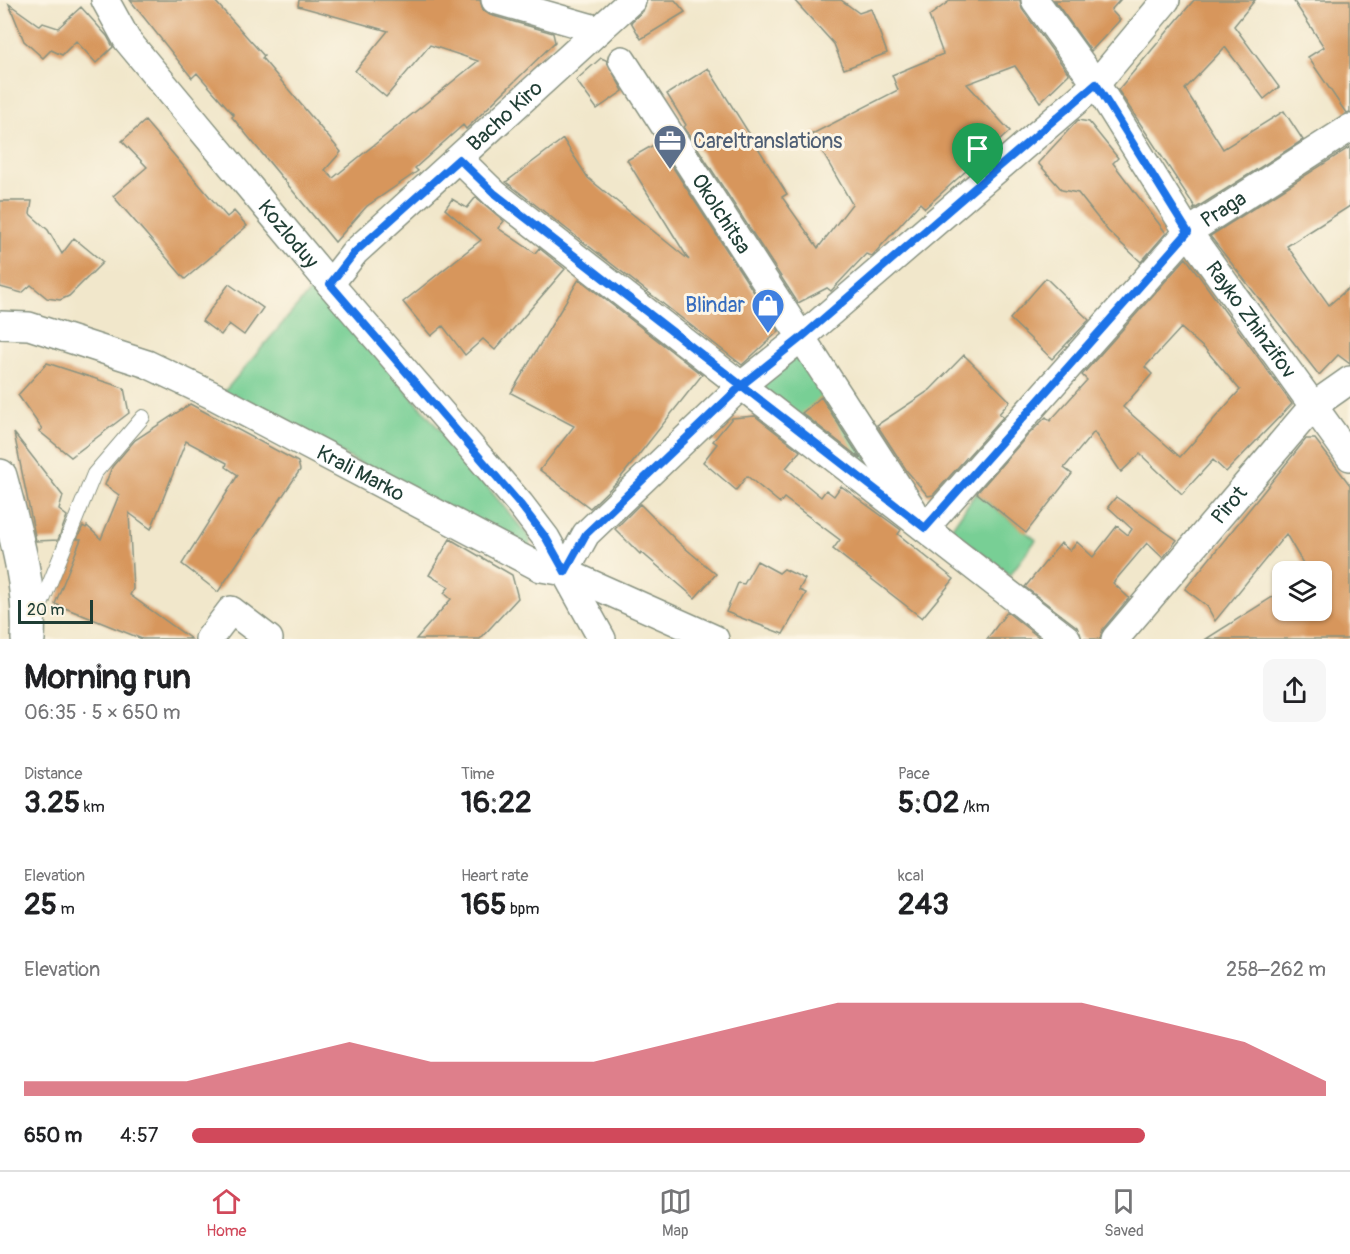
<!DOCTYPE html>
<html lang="en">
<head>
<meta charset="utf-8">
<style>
  :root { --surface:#fff; --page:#f6f6f6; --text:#202124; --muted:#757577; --line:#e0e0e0; --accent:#d1495b }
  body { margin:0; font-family:Pangolin,sans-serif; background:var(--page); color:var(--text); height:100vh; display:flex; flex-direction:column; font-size:22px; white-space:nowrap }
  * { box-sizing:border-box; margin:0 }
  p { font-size:20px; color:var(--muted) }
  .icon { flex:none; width:33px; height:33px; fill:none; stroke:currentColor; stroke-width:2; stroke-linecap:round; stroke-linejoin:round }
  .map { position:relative; height:639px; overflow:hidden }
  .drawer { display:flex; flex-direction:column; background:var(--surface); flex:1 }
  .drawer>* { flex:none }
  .controls { position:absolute; left:1272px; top:561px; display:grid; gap:12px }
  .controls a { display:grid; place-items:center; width:60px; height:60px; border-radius:12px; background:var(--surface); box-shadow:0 2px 4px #0004; font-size:30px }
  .scale { position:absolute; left:18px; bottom:15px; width:75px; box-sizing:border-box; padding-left:6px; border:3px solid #1f3d34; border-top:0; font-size:16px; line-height:21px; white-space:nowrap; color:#1f3d34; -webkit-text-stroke:4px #fcf5e5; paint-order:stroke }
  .pin { position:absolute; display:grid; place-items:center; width:51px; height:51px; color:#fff; margin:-62px -26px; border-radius:50% 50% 50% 0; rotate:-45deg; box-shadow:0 0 6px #0007 }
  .pin .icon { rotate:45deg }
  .round { display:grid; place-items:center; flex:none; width:63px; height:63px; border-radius:12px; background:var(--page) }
  .overview { display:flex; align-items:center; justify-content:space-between; height:102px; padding:0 24px }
  h1 { font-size:33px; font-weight:800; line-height:45px }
  .stats { display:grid; grid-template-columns:repeat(3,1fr); gap:9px; height:102px; padding:6px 24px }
  .stats div { display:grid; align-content:center }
  .stats b { font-size:30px; font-weight:800 }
  .stats small { font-size:16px; font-weight:400 }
  .stats p { font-size:16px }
  .chart { height:168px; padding:12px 24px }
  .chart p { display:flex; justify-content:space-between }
  .chart svg { width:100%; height:108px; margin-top:6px; fill:var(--accent); opacity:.7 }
  ul { padding:0 24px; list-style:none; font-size:20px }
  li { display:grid; grid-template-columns:96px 72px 1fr; align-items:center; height:45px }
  li i { height:15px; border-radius:8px; background:var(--accent) }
  .tab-bar { display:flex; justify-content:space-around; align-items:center; height:84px; border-top:2px solid var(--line); background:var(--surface); font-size:16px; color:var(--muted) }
  .tab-bar a { display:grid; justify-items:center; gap:3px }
  .tab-bar .on { color:var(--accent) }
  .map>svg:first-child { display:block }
  .green { fill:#78cf95; stroke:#4c8664; stroke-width:1.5 }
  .building { fill:#d7965b; fill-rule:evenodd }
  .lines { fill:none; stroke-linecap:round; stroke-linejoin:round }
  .lane-casing { stroke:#889280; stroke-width:16 }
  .street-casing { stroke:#889280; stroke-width:30 }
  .secondary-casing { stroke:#889280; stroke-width:36 }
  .lane { stroke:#fff; stroke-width:14 }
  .street { stroke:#fff; stroke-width:27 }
  .secondary { stroke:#fff; stroke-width:33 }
  .route-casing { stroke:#fff; stroke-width:12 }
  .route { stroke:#1a73e8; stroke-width:8 }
  .labels { text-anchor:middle; stroke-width:6; stroke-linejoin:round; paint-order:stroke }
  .street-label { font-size:21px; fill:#1f3d34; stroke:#fcf5e5 }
  .service-label { font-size:21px; fill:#4e5e75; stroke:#fcf5e5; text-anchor:start }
  .shop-label { font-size:21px; fill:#366cbe; stroke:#fcf5e5; text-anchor:end }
</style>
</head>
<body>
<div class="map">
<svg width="1350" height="639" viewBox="0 0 1350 639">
  <rect width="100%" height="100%" fill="#fcf5e5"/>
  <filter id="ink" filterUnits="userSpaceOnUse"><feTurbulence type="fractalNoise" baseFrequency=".0167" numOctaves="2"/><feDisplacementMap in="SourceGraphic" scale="12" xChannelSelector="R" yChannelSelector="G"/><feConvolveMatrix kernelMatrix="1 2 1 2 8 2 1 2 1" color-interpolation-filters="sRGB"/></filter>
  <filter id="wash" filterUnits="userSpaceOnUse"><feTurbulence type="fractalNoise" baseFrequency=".008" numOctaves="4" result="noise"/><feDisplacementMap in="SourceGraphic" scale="24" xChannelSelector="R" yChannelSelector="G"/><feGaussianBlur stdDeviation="1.35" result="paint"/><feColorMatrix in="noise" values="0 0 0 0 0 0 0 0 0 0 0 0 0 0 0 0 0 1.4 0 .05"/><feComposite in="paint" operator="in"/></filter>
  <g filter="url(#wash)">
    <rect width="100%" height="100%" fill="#f1e7cb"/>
    <path class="green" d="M 317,283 L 530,538 L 530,552 L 224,392 Z
      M 802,337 L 925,528 L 742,385 Z
      M 976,493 L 1036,540 L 1010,575 L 950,530 Z"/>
    <g id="blocks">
      <path class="building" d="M 130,0 L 214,0 L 264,56 L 262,58 L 341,152 L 325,170 L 333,178 L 478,61 L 430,45 L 386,97 L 355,71 L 388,31 L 298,6 L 299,0 L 480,0 L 483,10 L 490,15 L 553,33 L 555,42 L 466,129 L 463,125 L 415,168 L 418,171 L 367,206 L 335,242 L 232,117 L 234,115 L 197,73 L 192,78 Z
        M 647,0 L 675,0 L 685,12 L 641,39 L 631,22 L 643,11 Z
        M 794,0 L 841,0 L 859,13 L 871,9 L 887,53 L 844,69 L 834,44 Z
        M 951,0 L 1020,0 L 1022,9 L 1069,74 L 1040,102 L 1015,66 L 967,84 L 1010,131 L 925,208 L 920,203 L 872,256 L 866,254 L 831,291 L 827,288 L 798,303 L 684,127 L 686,125 L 667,94 L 708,68 L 787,194 L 782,197 L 818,248 L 852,204 L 812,134 L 898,90 L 892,75 L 943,54 L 929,16 Z
        M 1054,0 L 1120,0 L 1111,10 L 1120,20 L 1091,51 Z
        M 1194,0 L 1255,0 L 1234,26 L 1279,87 L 1264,99 L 1225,47 L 1185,89 L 1223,149 L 1284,111 L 1303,140 L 1193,210 L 1195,207 L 1118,90 Z
        M 1293,0 L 1350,0 L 1350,112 L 1346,113 L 1308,57 L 1324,47 Z
        M 9,4 L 40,26 L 43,23 L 58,28 L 81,7 L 107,36 L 113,47 L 96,63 L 76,41 L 62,55 L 51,50 L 43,58 L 24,41 Z
        M 601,58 L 606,60 L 623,91 L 597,109 L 576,80 Z
        M 1078,120 L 1089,122 L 1118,158 L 1113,163 L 1166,233 L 1141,262 L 1108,231 L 1078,193 L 1062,190 L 1038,163 Z
        M 145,121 L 227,217 L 234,211 L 247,226 L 185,279 L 113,196 L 147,167 L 122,141 Z
        M 563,139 L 588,178 L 689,260 L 627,160 L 657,143 L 779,331 L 742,365 L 506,182 Z
        M 1350,147 L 1350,206 L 1287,246 L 1329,305 L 1350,287 L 1350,364 L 1338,355 L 1319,375 L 1210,236 Z
        M 476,197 L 504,221 L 498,228 L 535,253 L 539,248 L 565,269 L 495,350 L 483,339 L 465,355 L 443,326 L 431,336 L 403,302 L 481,240 L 445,209 L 452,199 L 467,208 Z
        M 0,201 L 32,201 L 30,214 L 48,230 L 62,254 L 74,238 L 103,262 L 69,296 L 60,300 L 47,298 L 31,285 L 22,293 L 0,287 Z
        M 1186,258 L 1292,404 L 1226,472 L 1213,460 L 1182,494 L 1140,454 L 1121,472 L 1094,432 L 1064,468 L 1072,474 L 1026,533 L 977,493 L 1027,436 L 1046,417 L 1050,421 L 1087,380 L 1082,375 ZM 1181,328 L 1206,350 L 1240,390 L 1180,457 L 1123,407 L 1152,374 L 1145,367 Z
        M 1046,278 L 1089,320 L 1052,359 L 1010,319 Z
        M 579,279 L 702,375 L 618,481 L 590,508 L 540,470 L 574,426 L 511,393 Z
        M 229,284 L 263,308 L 244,335 L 229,324 L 221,335 L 202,321 Z
        M 964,355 L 1010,401 L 999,414 L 1003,417 L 933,495 L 928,496 L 907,471 L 877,425 L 930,390 Z
        M 47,363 L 124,388 L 129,413 L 71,457 L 39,431 L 42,429 L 18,395 Z
        M 821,397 L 861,459 L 802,413 Z
        M 190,404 L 298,462 L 300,470 L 218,592 L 182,564 L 238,475 L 226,467 L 227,463 L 186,441 L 151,529 L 129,513 L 133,589 L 130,595 L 191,639 L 142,639 L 55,604 L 81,539 L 77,539 L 83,526 L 86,528 L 87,526 L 101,539 L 119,495 L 105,485 L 112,467 L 135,440 Z
        M 755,416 L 800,451 L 786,468 L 821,497 L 826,490 L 834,496 L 841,486 L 901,530 L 898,534 L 954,579 L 922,618 L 833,549 L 840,540 L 784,498 L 780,503 L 747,476 L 736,490 L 703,462 L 717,444 L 713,441 L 732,418 Z
        M 14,433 L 63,496 L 59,510 L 67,516 L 58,540 L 36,541 Z
        M 1306,439 L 1315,439 L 1350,485 L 1350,639 L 1206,639 L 1282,591 L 1282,610 L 1322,610 L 1322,572 L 1308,572 L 1286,534 L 1215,621 L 1207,606 L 1185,589 Z
        M 1116,497 L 1177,540 L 1163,558 L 1147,543 L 1113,583 L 1129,598 L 1103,629 L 1100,639 L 1082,639 L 1077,627 L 1025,587 L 1061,543 L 1070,551 L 1077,542 L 1093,557 L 1117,526 L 1128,535 L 1132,529 L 1108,507 Z
        M 640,504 L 679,543 L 716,574 L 695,598 L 641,552 L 640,554 L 615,529 Z
        M 450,539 L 512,575 L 518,598 L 480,639 L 416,639 L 451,599 L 444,593 L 449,587 L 429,575 Z
        M 757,561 L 779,573 L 784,569 L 805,579 L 799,590 L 806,593 L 783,634 L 726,612 L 738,583 L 744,584 Z
        M 1007,612 L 1041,639 L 987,639 Z"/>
    </g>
  </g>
  <g filter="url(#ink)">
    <use href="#blocks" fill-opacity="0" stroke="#889280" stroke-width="1.5"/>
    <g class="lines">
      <defs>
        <path id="lane" d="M 36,617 L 94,474 L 143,417"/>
        <g id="street">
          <path id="s1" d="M 105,0 L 127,40 L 330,284 L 520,504 L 546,538 L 602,639"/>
          <path d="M 495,0 L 599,30"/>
          <path id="s2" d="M 1035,0 L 1096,84 L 1188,232 L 1350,457"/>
          <path id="s3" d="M 622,60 L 913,510"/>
          <path d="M 459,159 L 495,194 L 1067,639"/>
          <path id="s4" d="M 330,284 L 355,252 L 632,0"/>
          <path id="s5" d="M 0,325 L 29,326 L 147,364 L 212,395 L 541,568 L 565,572 L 715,639"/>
          <path id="s6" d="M 925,528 L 1188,232 L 1350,128"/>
          <path d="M 565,572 L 586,534 L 742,385 L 802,337 L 1096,84 L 1166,0"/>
          <path d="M 209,639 L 231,610 L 269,639"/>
          <path id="s7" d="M 1115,639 L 1313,406 L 1350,380"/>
        </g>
        <path id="secondary" d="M 0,476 C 14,529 31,583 28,639"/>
      </defs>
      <use href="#lane" class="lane-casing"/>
      <use href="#street" class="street-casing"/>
      <use href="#secondary" class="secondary-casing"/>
      <use href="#lane" class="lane"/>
      <use href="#street" class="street"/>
      <use href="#secondary" class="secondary"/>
    </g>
  </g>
  <g class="lines" filter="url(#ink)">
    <defs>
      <path id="route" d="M 978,185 L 802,337 L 742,385 L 586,534 L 565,572 L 546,538 L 520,504 L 330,284 L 355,252 L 459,159 L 495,194 L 925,528 L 1188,232 L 1096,84 L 978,185"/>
    </defs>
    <use href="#route" class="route-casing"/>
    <use href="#route" class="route"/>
  </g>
  <defs>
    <symbol id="office-pin" viewBox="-11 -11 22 30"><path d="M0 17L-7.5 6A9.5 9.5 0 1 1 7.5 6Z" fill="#5c6f8a" stroke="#fcf5e5"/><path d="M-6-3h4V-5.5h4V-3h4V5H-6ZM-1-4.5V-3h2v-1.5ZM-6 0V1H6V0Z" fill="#fff"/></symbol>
    <symbol id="shop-pin" viewBox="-11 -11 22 30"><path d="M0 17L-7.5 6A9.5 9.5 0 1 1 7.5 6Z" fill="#3f7fe0" stroke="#fcf5e5"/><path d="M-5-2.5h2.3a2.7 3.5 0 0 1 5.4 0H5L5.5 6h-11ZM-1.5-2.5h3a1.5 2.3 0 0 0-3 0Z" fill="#fff"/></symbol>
  </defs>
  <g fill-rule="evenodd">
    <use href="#office-pin" x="651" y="122" width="38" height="52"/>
    <use href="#shop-pin" x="749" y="286" width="38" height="52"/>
  </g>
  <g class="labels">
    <g class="street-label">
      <text dy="7" stroke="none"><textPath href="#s4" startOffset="243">Bacho Kiro</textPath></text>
      <text dy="7" stroke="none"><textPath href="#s6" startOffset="438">Praga</textPath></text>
      <text dy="7" stroke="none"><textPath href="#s3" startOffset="183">Okolchitsa</textPath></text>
      <text dy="7" stroke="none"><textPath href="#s1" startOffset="298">Kozloduy</textPath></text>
      <text dy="7" stroke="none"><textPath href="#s2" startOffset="386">Rayko Zhinzifov</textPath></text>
      <text dy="7" stroke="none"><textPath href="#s5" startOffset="393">Krali Marko</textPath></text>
      <text dy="7" stroke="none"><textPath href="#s7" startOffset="176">Pirot</textPath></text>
    </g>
    <g class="service-label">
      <text x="693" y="148">Careltranslations</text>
    </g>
    <g class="shop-label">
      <text x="745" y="312">Blindar</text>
    </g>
  </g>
</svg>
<div class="controls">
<a><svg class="icon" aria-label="layers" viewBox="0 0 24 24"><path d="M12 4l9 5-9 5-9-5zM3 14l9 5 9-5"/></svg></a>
</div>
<div class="scale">20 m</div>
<div class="pin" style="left:978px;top:185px;background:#1e9e55"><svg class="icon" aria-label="arrive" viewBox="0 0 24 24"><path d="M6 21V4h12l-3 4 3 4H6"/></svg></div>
</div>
<section class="drawer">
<div class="overview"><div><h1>Morning run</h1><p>06:35 · 5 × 650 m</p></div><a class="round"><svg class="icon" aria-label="share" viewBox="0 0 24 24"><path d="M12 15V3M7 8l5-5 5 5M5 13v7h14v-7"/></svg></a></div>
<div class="stats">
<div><p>Distance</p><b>3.25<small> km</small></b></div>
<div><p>Time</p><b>16:22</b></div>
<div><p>Pace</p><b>5:02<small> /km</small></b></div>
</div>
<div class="stats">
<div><p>Elevation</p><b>25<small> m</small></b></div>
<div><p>Heart rate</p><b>165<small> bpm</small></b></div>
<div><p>kcal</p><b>243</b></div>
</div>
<div class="chart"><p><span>Elevation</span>258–262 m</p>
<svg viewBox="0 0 160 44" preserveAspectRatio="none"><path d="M0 44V38L10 38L20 38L30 30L40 22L50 30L60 30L70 30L80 22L90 14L100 6L110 6L120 6L130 6L140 14L150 22L160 38V44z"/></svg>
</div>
<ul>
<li><b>650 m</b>4:57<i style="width:84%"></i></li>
</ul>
</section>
<nav class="tab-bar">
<a class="on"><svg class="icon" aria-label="home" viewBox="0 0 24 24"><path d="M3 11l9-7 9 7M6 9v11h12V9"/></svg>Home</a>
<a><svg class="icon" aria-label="map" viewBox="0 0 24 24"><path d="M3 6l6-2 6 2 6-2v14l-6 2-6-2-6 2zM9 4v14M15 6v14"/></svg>Map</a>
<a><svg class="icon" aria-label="saved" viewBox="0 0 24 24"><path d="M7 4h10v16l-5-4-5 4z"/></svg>Saved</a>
</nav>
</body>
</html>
